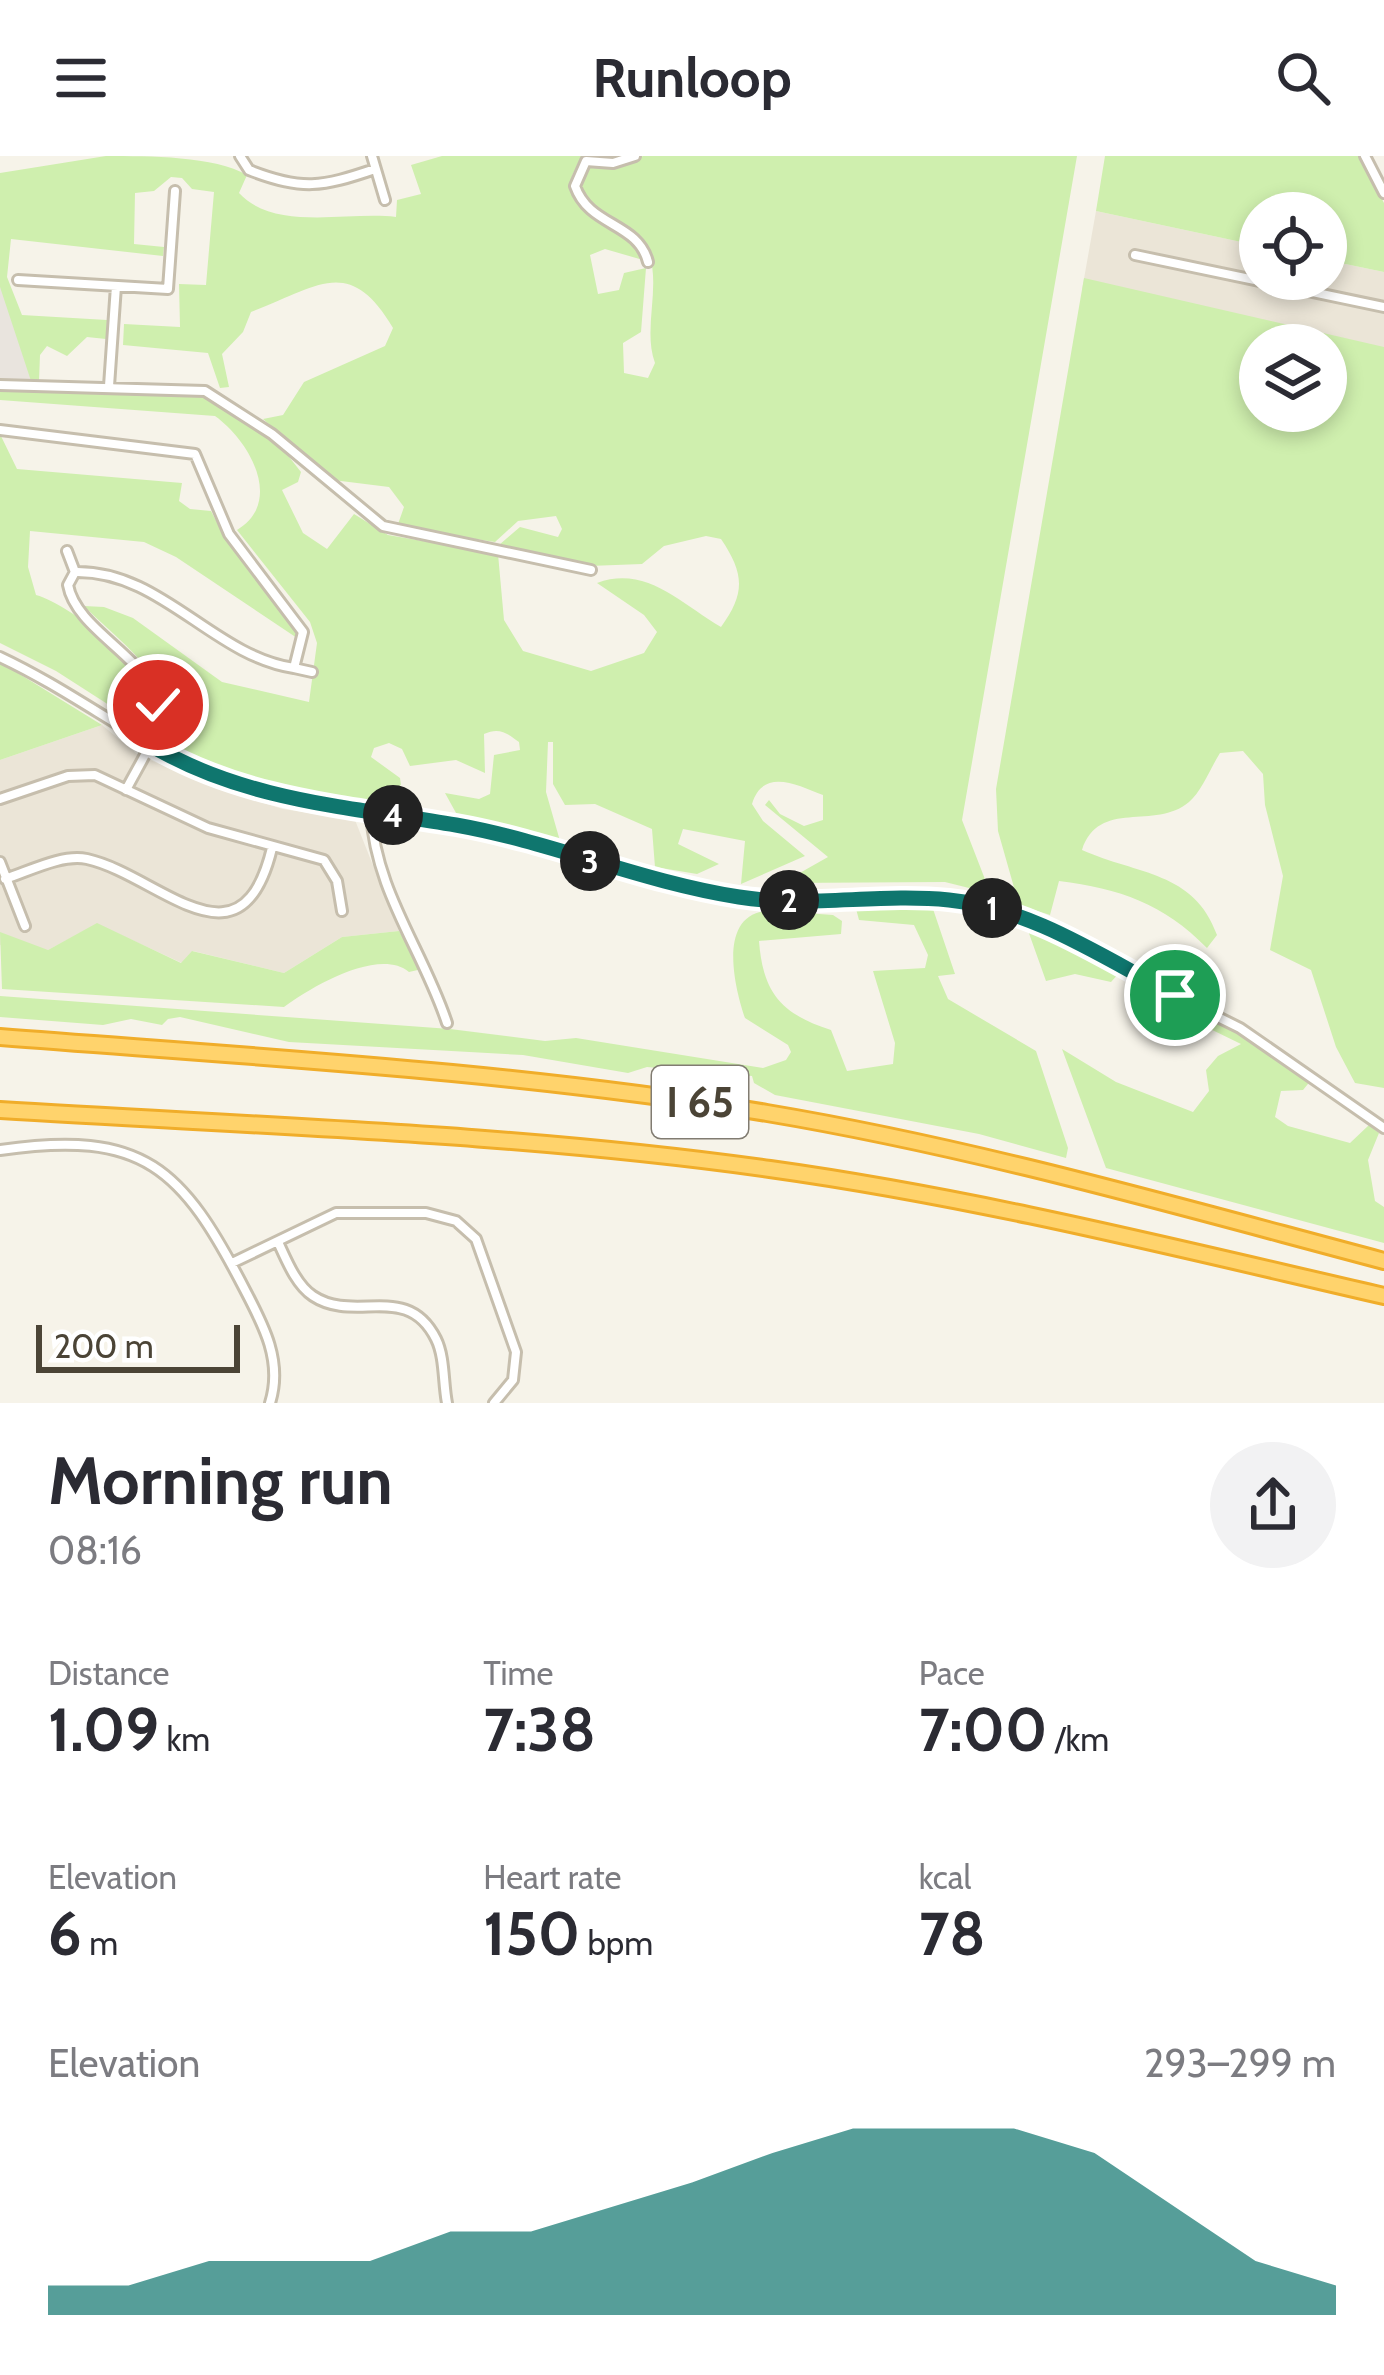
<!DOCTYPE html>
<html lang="en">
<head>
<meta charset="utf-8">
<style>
  :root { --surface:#fff; --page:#f2f2f3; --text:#2b2b33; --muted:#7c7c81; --accent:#0f766e }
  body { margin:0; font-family:Cabin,sans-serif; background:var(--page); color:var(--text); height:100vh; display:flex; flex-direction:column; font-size:45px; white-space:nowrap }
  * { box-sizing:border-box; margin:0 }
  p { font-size:39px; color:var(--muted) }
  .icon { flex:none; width:66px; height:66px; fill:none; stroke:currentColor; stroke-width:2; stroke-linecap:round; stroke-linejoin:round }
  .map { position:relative; height:1247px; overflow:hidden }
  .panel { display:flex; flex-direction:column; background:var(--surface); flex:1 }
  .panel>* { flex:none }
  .fabs { position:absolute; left:1239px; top:36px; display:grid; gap:24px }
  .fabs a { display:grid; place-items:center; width:108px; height:108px; border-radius:50%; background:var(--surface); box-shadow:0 6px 18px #0003; font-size:60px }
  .scale { position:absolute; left:36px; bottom:30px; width:204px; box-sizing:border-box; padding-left:12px; border:6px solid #4b4436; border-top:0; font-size:33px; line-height:42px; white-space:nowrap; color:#4b4436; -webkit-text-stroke:9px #fff; paint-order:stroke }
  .pin { position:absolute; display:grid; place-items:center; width:102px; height:102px; color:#fff; margin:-51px; border:6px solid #fff; border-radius:50%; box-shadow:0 3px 12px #0007 }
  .km { position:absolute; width:60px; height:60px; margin:-30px; border-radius:50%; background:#222; color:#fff; font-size:33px; line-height:60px; text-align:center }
  .round { display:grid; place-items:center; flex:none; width:126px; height:126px; border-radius:63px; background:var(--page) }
  .summary { display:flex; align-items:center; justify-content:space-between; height:204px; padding:0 48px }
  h1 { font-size:66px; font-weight:700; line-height:90px }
  .figures { display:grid; grid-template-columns:repeat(3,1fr); gap:18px; height:204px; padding:12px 48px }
  .figures div { display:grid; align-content:center }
  .figures b { font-size:60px; font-weight:700 }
  .figures small { font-size:33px; font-weight:400 }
  .figures p { font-size:33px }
  .chart { height:336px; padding:24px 48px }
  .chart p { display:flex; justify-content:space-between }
  .chart svg { width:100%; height:216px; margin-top:12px; fill:var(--accent); opacity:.7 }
  header { display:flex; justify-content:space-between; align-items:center; height:156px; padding:0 48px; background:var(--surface); font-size:54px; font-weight:700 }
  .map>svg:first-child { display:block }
  .residential { fill:#ebe5d7 }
  .industrial { fill:#e9e4de }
  .green { fill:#cfefae; fill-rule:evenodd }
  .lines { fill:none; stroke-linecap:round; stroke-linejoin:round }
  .minor-casing { stroke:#c6bead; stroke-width:14 }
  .highway-casing { stroke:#f0ad2a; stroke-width:20 }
  .minor { stroke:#fff; stroke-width:8 }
  .highway { stroke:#ffd36c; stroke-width:14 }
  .route-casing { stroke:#fff; stroke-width:24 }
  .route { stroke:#0f766e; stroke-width:15 }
  .labels { text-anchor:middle; stroke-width:10; stroke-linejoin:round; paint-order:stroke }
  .shield { fill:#fff; stroke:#817c72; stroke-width:3 }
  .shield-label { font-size:42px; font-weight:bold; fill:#4b4436 }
</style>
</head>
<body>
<header><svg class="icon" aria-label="menu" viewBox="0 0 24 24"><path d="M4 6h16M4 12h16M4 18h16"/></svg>Runloop<svg class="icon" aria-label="search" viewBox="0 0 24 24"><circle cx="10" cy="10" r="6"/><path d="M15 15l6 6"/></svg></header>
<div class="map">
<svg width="1384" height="1247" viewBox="0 0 1384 1247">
  <rect width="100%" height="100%" fill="#f6f3e9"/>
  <path class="residential" d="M 1096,55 L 1260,90 L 1260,123 L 1326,123 L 1326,104 L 1384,116 L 1384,197 L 1082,134 Z
    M 102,569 L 137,598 L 212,631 L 283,653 L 355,664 L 399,775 L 342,781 L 284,817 L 193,795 L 182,807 L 97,768 L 48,794 L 0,789 L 0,604 Z"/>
  <path class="industrial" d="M 0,110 L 1,113 L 39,234 L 0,237 Z"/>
  <path class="green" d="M 106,0 C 149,0 215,0 247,19 L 239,37 C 275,76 348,55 396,61 L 397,44 L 421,38 L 411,9 L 442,0 L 628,0 L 586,2 C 539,42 614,67 636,85 L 643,104 L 605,93 L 590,99 L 598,138 L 619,134 L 624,117 L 646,112 L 641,176 L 623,187 L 624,217 L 648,222 L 655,207 C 641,169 666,121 643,86 C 624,55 559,61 587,7 L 619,9 L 643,0 L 1077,0 L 962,664 L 988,731 L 985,736 L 945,726 L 782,727 L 828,701 L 765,649 L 769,644 L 780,658 L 804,670 L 823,664 L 823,639 C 797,629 763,611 752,648 L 763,665 L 805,700 L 741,728 L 745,685 L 683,673 L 678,688 L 719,708 L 697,718 L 655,711 L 652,673 L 595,648 L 565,649 L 553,628 L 553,586 L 548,586 L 546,636 L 560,685 L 461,666 L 445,637 L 479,643 L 490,638 L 494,599 L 520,594 L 519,586 C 507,577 499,571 484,578 L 485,617 L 456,604 L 410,610 L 402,593 L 389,587 L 374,592 L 371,601 L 400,622 L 401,629 C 389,636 373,650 359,649 C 311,649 197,619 164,583 C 182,526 118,485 84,450 L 104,451 L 133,462 L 222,526 L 309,546 L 317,487 L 310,466 L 237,374 C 284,346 250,285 215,260 L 0,244 L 0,235 L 44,232 L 208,240 L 282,292 L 301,316 L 298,326 L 282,334 L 303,377 L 327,393 L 354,358 L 388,379 L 498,398 L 504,464 L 523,495 L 591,515 L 644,497 L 657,476 L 644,459 L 597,427 C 646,409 680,447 721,471 C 746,437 744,417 721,383 L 706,380 L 664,390 L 642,408 L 589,410 L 499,389 L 520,371 L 558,381 L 562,373 L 556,360 L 518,365 L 495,386 L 397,371 L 404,351 L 389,331 L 333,324 L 263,263 L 283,259 L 304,226 L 385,190 L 393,172 C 349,98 318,131 251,156 L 243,176 L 222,198 L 229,231 L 220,232 L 208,197 L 123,189 L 124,168 L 180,171 L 179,128 L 206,129 L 214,36 L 192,33 L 182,22 L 171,21 L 154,35 L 135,37 L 134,88 L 164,91 L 163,100 L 11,83 L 7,121 L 22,159 L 107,164 L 106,183 L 87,181 L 67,200 L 47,190 L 40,199 L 39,225 L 31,225 L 0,131 L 0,17 Z
    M 1105,0 L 1359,0 L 1384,47 L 1384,116 L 1326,104 L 1326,57 L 1260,57 L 1260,90 L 1096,55 Z
    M 1084,122 L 1384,191 L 1384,932 L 1355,927 L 1336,891 L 1311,814 L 1270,794 L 1283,720 L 1265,649 L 1263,618 L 1243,595 L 1220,597 C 1211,611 1202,635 1189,646 C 1155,675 1099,642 1082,694 C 1138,719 1194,715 1217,779 L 1207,792 C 1163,747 1120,733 1059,725 L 1050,759 L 1019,749 L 998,675 L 996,633 ZM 1260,189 L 1326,189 L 1326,255 L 1260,255 Z
    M 0,278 L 17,313 L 182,327 L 179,345 L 190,353 L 211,355 L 226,384 L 294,468 L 297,482 L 176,401 L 144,386 L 30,375 L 28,411 L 36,439 C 73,449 159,519 154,561 L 145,568 L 137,567 L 56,515 L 0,487 Z
    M 0,506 L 102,569 L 0,604 Z
    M 855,749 L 932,750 L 955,818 L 938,820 L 948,843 L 1036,895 L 1068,992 L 1066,1002 L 979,978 L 775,939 L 754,927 L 752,920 L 647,911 L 628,917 L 523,899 L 289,886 L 180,861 L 168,863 L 162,869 L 131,863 L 103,869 L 0,861 L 0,840 L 450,873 L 545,885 L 576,882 L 763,912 L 786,904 L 791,896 L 788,889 L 745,862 C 735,833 717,761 765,755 C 787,753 811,758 833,759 L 842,765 L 841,778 L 759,785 C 763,837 781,858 831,874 L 847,915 L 893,908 L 895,887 L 873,815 L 925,812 L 928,799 L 914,769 L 859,764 Z
    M 97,767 L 181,807 L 192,795 L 284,817 L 342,781 L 399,775 L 422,813 L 409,816 C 379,791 311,831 284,851 L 2,833 L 0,776 L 48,794 Z
    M 1026,769 L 1121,815 L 1111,826 L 1075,818 L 1046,825 Z
    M 1207,862 L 1240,876 L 1312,923 L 1303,934 L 1281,935 L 1275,961 L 1288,970 L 1350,987 L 1369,969 L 1379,977 L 1368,1004 L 1375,1045 L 1384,1051 L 1384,1087 L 1106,1012 L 1062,893 L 1116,926 L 1193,956 L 1209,935 L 1206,914 L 1218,900 L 1241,888 L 1202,869 Z"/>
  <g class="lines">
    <defs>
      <path id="minor" d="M 240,0 L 249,14 C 302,35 322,31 375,13
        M 372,0 L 385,44
        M 635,0 L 613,7 L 586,5 L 575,30 C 589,71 638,66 648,106
        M 1365,0 L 1384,37
        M 1135,99 L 1384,151
        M 18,124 L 168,133 L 175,35
        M 0,229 L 205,235 L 272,278 L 383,370 L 591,414
        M 109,230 L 116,130
        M 0,274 L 195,298 L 229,378 L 303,476 L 294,512 C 213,500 161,414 75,416 L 67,395
        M 75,416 L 68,429 C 77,480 170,510 158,565 C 153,589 137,612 126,634
        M 0,501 C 77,537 143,592 223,623 C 309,656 402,658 491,676 C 571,692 647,725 728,739 C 821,755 916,729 1008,757 L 1240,872 L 1384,972
        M 294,512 L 312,516
        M 0,643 L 68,620 L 95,619 L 208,672 L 324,704 L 337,725 L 342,755
        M 371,656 C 375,735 423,794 447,867
        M 0,706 L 25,770
        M 5,723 C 30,715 61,698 87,703 C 159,719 241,821 272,692
        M 0,994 C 144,973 182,1012 245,1134 C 264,1170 283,1206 270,1247
        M 278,1086 C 286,1103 296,1129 313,1140 C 355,1168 407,1125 436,1183 C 445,1201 443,1227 447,1247
        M 232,1107 L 336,1057 L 426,1057 L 456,1065 L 476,1083 L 516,1196 L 513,1224 L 494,1247"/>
      <path id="highway" d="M 0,881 C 256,901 513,915 767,957 C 976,992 1180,1051 1384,1105
        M 0,954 C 256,970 516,977 770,1013 C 978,1042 1180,1093 1384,1140"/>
    </defs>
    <use href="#minor" class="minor-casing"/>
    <use href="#highway" class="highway-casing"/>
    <use href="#minor" class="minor"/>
    <use href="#highway" class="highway"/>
  </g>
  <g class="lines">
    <defs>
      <path id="route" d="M 158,549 L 159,561 L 149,588 C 243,645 350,651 456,669 C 552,686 642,726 739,741 C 808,752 879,737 949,744 C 1031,752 1104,802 1175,839"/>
    </defs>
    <use href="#route" class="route-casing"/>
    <use href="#route" class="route"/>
  </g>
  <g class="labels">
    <rect class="shield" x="652" y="910" width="96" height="72" rx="9"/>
    <g class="shield-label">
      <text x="700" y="961">I 65</text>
    </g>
  </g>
</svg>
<div class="fabs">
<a><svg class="icon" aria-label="locate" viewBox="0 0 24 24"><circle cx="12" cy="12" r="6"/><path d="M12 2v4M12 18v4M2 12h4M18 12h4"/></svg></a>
<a><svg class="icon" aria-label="layers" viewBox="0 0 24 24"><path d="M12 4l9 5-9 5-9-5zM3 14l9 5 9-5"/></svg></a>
</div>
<div class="scale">200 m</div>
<div class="pin" style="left:1175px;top:839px;background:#1e9e55"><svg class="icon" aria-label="arrive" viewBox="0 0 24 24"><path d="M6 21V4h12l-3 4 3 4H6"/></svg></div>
<div class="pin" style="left:158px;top:549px;background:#d93025"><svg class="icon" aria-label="check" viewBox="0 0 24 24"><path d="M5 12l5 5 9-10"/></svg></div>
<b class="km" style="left:992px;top:752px">1</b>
<b class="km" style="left:789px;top:744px">2</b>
<b class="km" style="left:590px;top:705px">3</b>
<b class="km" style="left:393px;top:659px">4</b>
</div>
<section class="panel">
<div class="summary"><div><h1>Morning run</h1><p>08:16</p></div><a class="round"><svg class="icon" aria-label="share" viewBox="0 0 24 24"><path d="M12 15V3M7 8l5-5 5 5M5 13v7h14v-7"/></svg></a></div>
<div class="figures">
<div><p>Distance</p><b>1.09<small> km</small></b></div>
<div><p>Time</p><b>7:38</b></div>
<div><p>Pace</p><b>7:00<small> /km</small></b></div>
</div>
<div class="figures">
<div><p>Elevation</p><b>6<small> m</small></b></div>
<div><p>Heart rate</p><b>150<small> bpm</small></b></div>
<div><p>kcal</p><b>78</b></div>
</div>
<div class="chart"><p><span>Elevation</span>293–299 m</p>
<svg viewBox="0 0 160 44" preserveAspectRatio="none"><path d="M0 44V38L10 38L20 33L30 33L40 33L50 27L60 27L70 22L80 17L90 11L100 6L110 6L120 6L130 11L140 22L150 33L160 38V44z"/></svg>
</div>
</section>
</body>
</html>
